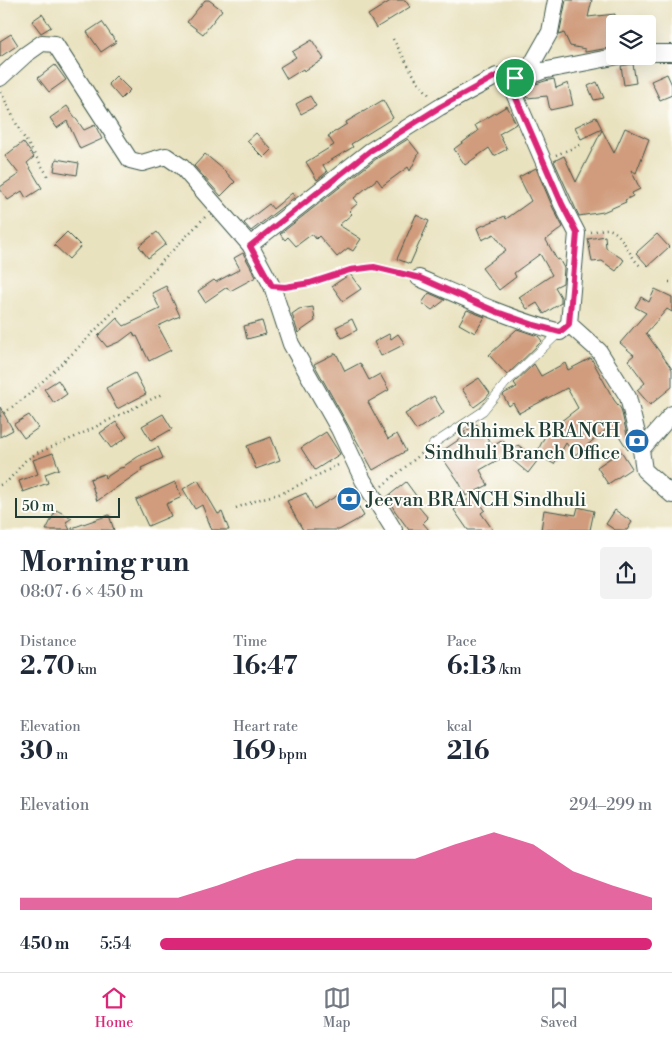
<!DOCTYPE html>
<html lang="en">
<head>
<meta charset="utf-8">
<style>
  :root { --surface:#fff; --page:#f2f2f3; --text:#1f2937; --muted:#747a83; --line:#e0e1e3; --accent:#db2777 }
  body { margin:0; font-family:"Libre Bodoni",serif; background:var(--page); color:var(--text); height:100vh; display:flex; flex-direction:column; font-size:19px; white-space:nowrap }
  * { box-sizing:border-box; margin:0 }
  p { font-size:16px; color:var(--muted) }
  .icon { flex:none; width:28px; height:28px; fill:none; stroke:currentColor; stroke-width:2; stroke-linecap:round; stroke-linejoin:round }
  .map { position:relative; height:530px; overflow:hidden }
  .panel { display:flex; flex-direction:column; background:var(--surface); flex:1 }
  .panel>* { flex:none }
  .fabs { position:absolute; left:606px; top:15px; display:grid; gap:10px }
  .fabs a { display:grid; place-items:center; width:50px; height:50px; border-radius:5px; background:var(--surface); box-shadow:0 5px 20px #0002; font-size:25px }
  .scale { position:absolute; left:15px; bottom:12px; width:105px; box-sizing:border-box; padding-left:5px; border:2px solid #1f3d34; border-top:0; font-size:14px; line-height:18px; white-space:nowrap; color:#1f3d34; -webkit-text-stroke:4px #fdfcf7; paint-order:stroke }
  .pin { position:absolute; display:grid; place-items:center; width:42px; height:42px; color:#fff; margin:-21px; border:2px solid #fff; border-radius:50%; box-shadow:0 1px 5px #0007 }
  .round { display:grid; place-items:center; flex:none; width:52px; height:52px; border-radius:5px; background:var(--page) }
  .summary { display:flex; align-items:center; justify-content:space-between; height:85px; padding:0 20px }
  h1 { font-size:28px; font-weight:800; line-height:38px }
  .figures { display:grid; grid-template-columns:repeat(3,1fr); gap:8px; height:85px; padding:5px 20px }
  .figures div { display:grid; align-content:center }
  .figures b { font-size:25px; font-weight:800 }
  .figures small { font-size:14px; font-weight:400 }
  .figures p { font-size:14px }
  .chart { height:140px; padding:10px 20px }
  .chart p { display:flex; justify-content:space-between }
  .chart svg { width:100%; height:90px; margin-top:5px; fill:var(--accent); opacity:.7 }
  ul { padding:0 20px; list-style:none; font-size:16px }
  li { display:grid; grid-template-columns:80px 60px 1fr; align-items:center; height:38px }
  li i { height:12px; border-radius:6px; background:var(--accent) }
  .dock { display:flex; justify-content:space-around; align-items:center; height:70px; border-top:1px solid var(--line); background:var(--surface); font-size:14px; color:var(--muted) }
  .dock a { display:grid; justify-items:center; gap:2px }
  .dock .active { color:var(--accent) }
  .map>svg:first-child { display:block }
  .building { fill:#d09c7d }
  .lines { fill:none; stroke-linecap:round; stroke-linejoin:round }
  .service-casing { stroke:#3d5649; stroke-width:9 }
  .minor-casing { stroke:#3d5649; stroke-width:18 }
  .path { stroke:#3d5649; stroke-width:2.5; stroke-dasharray:1 4; stroke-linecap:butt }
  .service { stroke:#fff; stroke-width:8 }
  .minor { stroke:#fff; stroke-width:16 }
  .route-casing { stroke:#fff; stroke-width:10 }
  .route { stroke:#db2777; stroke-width:6 }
  .labels { text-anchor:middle; stroke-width:4; stroke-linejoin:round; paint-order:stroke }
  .poi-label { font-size:19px; fill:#1f3d34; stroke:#fdfcf7; text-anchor:end }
</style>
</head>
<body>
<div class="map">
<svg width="672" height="530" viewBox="0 0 672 530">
  <rect width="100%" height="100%" fill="#fdfcf7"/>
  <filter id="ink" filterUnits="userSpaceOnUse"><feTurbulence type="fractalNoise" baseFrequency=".02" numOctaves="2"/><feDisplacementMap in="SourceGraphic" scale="10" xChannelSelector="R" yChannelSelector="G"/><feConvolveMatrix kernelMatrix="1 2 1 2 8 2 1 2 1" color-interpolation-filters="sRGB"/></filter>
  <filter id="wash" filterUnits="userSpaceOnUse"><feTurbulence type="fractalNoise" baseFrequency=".0096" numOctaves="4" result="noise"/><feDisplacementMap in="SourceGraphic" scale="20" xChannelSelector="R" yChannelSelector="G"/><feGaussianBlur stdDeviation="1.12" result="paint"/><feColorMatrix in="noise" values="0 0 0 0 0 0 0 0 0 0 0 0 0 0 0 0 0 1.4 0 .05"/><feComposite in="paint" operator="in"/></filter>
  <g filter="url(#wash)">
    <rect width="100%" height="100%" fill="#e9e2bf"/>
    <g id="blocks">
      <path class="building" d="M 205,0 L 209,0 L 222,10 L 203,34 L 187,22 Z
        M 392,0 L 405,0 L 410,7 L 376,28 L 368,15 Z
        M 566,0 L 592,0 L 588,17 L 615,14 L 615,47 L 585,52 L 585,49 L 570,46 L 564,33 L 559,35 Z
        M 42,14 L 51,27 L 41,33 L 32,21 Z
        M 102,22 L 116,42 L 101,52 L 87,32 Z
        M 11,34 L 18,45 L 0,57 L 0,41 Z
        M 312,40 L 324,59 L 304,71 L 303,69 L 287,79 L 280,67 L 296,57 L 292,52 Z
        M 633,64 L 636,83 L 624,85 L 621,66 Z
        M 55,65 L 66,80 L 49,92 L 38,78 Z
        M 667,74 L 672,85 L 672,95 L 660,100 L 651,81 Z
        M 116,76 L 130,90 L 121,99 L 108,84 Z
        M 554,79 L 556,88 L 568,83 L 573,105 L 550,110 L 547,96 L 527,98 L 524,88 L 545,81 Z
        M 597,82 L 604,98 L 594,100 L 588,86 Z
        M 310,96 L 316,106 L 301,114 L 296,104 Z
        M 383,100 L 393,118 L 351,144 L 353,147 L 323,165 L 327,172 L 317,180 L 306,162 L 334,145 L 328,136 L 347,124 L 346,122 Z
        M 67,106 L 84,130 L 95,125 L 102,139 L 80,149 L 67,121 L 57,128 L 50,118 Z
        M 507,106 L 516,124 L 499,134 L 507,149 L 494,156 L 489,148 L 465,165 L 454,149 L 478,131 L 475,125 Z
        M 596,117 L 602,129 L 581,139 L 575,127 Z
        M 625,128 L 649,139 L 636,173 L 631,170 L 640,189 L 632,193 L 633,196 L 625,200 L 626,202 L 603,212 L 579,216 L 554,161 L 564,156 L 576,182 L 602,130 L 614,153 Z
        M 256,133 L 272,150 L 264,158 L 247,141 Z
        M 408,139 L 419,153 L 410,171 L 408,167 L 382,186 L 377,179 L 354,198 L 358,203 L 349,211 L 352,214 L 339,225 L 361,239 L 353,251 L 348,248 L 337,257 L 319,236 L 316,239 L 312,234 L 296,246 L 288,237 L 285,240 L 280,234 L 376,159 Z
        M 23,142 L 34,157 L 27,163 L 42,188 L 26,198 L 22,191 L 8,200 L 0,189 L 0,187 L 19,174 L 5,156 Z
        M 205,154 L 223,169 L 235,182 L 221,196 L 194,166 Z
        M 56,159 L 79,163 L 77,175 L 54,171 Z
        M 536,168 L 553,208 L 563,227 L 546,240 L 557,260 L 559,259 L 564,268 L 563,283 L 555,287 L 561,297 L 561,303 L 544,314 L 537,303 L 527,309 L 519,297 L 552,275 L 540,254 L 514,273 L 516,277 L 499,290 L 482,268 L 506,250 L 494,234 L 482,240 L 477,228 L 505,216 L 506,219 L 531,201 L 519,177 Z
        M 292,193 L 295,197 L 251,231 L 244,223 L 269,204 L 273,209 Z
        M 416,215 L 429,221 L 410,264 L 397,259 Z
        M 67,232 L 81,246 L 69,259 L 54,245 Z
        M 157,232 L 166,244 L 148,258 L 139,246 Z
        M 657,234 L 669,247 L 648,266 L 636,253 Z
        M 605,236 L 606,248 L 624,260 L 616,271 L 602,261 L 592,262 L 588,239 Z
        M 243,253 L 256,277 L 230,291 L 227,287 L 205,302 L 198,291 L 214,280 L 216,282 L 240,269 L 234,258 Z
        M 350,274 L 361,289 L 343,301 L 332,286 Z
        M 166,286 L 180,316 L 158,326 L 171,350 L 149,361 L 137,336 L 135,337 L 133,332 L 121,341 L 107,347 L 98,336 L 117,318 L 124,326 L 160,309 L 152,293 Z
        M 655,289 L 672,297 L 672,312 L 667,309 L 646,333 L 672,369 L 672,387 L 650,405 L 637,390 L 645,383 L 628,360 L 634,355 L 620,343 L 646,313 L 635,307 L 641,297 L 649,302 Z
        M 429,293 L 445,300 L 432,310 L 422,303 Z
        M 313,307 L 315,321 L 298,333 L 292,314 L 299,309 Z
        M 467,310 L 485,317 L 475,333 L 459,324 Z
        M 352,319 L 357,330 L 342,338 L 336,327 Z
        M 262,321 L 266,334 L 247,339 L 244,326 Z
        M 517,329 L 538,336 L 542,341 L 507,375 L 489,355 Z
        M 389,334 L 391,339 L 398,334 L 405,344 L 381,356 L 374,342 Z
        M 336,353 L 345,371 L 360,363 L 369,380 L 380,374 L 389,390 L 368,402 L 388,439 L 397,434 L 406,451 L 373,470 L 314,364 Z
        M 591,358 L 614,400 L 621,409 L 630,448 L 628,450 L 614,428 L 609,432 L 607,429 L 575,455 L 566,443 L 554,464 L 536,454 L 547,432 L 578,408 L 567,388 L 519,413 L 513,403 L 509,406 L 503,395 L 505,393 L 517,387 L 514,383 L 534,364 L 541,376 L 565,363 L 568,370 Z
        M 135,373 L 146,394 L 117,409 L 106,388 Z
        M 479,378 L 490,393 L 485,399 L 474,407 L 462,389 Z
        M 58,380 L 67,394 L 54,403 L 44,389 Z
        M 434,396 L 444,413 L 416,430 L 405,414 Z
        M 0,407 L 13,430 L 0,437 Z
        M 163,414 L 172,429 L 151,441 L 142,426 Z
        M 29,415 L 38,428 L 24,438 L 14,424 Z
        M 116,422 L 127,437 L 111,448 L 100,433 Z
        M 477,424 L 493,446 L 503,440 L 510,453 L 480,470 L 488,485 L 466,496 L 459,482 L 439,453 L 466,435 L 464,432 Z
        M 326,432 L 340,454 L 315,470 L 301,448 Z
        M 271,437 L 280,460 L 256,469 L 247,446 Z
        M 518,445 L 538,460 L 528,473 L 509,457 Z
        M 158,447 L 163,458 L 141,468 L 142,470 L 97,501 L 90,479 L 104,474 L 105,478 L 120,468 L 125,467 L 124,466 L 139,456 Z
        M 621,451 L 632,468 L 608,484 L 597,467 Z
        M 53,453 L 59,469 L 45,474 L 48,483 L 23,492 L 19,481 L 38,474 L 33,460 Z
        M 198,480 L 218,514 L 222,512 L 229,530 L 212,530 L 202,505 L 195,509 L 183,489 Z
        M 175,482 L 182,497 L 166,504 L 171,516 L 148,526 L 136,500 Z
        M 406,482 L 417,497 L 413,500 L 428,518 L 423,523 L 429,530 L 409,530 L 395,511 L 387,497 Z
        M 349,489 L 364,516 L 339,530 L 303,530 L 296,518 L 287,501 L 306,493 L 314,509 Z
        M 474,495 L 485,510 L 481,513 L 493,530 L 468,530 L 454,510 Z
        M 578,507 L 594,511 L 590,530 L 541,530 L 544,510 L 576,515 Z
        M 56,510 L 72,518 L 66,522 L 70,530 L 46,530 Z
        M 615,510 L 632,522 L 627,530 L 615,530 L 606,524 Z
        M 109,515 L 114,530 L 72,530 L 72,528 Z"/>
    </g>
  </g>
  <g filter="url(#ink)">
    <use href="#blocks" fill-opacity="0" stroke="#3d5649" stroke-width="1"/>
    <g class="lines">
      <defs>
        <path id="service" d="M 433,444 L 483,411 L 506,383 L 560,332"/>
        <path id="minor" d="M 648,53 L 672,53
          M 0,78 L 25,55 L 42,43 L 55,44 L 130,160 L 142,163 L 166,156 L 182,167 L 250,245 L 272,286 L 291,344 L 339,429 L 363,480 L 394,530
          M 515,78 L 513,91 L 562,204 L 577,233 L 569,324 L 599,351 L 628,397 L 641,450 L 644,470 L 672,495
          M 524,78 L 542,71 L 619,56
          M 250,245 L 370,151 L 440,107 L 497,76 L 524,78 L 550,32 L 556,0
          M 419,278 C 467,299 510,319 560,332 L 569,324
          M 641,450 L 672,414"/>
      </defs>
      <use href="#service" class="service-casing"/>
      <use href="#minor" class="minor-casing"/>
      <path class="path" d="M 393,39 L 416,79 L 430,96
        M 1,92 L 20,131 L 48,176
        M 556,155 L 580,145
        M 591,232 C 596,231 602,229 607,229 C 623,230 629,259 642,267
        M 669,282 L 672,282
        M 286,287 L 310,283 L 350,270 L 374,267 L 405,275
        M 0,416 L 27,396 L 75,351 L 207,215
        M 0,485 L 7,482 L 25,461 L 37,453 L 75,437 L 162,394
        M 382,486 L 426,450
        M 236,508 L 263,498 L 283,493 L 340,464"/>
      <use href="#service" class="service"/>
      <use href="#minor" class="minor"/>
    </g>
  </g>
  <g class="lines" filter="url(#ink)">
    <defs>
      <path id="route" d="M 496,76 L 515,78 L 513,91 L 562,204 L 577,233 L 569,324 L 560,332 L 534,325 L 497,312 L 420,278 L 374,267 L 350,270 L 310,283 L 285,287 L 272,286 L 250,246 L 370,151 L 440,107 Z"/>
    </defs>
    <use href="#route" class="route-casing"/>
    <use href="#route" class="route"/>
  </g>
  <defs>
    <symbol id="bank-disc" viewBox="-11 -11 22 22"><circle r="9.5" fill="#1f6fb2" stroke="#fdfcf7"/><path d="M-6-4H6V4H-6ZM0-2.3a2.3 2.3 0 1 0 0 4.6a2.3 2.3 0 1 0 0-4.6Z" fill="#fff"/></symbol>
  </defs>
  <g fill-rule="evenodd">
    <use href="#bank-disc" x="623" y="427" width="28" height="28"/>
    <use href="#bank-disc" x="335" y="485" width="28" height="28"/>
  </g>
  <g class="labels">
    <g class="poi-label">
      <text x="620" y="437">Chhimek BRANCH<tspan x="620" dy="22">Sindhuli Branch Office</tspan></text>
      <text x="366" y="506" text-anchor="start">Jeevan BRANCH Sindhuli</text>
    </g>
  </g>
</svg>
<div class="fabs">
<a><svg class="icon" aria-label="layers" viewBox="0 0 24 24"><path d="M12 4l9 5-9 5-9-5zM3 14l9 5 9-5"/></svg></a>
</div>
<div class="scale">50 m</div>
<div class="pin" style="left:515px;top:78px;background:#1e9e55"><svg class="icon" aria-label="arrive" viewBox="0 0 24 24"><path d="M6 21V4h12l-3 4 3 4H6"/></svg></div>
</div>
<section class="panel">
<div class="summary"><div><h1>Morning run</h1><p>08:07 · 6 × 450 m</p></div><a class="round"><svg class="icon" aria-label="share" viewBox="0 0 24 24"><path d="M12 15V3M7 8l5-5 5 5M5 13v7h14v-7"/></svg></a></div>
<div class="figures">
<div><p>Distance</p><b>2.70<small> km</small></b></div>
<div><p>Time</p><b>16:47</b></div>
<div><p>Pace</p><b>6:13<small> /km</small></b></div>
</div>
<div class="figures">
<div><p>Elevation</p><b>30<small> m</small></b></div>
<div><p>Heart rate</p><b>169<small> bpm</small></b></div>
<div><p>kcal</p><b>216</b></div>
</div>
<div class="chart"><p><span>Elevation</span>294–299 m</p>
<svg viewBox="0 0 160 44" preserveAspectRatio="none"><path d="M0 44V38L10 38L20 38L30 38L40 38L50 32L60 25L70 19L80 19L90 19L100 19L110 12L120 6L130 12L140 25L150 32L160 38V44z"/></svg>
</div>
<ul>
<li><b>450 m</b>5:54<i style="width:100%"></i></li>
</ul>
</section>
<nav class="dock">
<a class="active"><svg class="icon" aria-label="home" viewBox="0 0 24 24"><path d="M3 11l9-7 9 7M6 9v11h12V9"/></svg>Home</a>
<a><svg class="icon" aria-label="map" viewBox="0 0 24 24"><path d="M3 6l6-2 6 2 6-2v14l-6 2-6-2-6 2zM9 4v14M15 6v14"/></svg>Map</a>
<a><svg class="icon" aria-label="saved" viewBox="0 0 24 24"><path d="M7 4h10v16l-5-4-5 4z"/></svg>Saved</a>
</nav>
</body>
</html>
